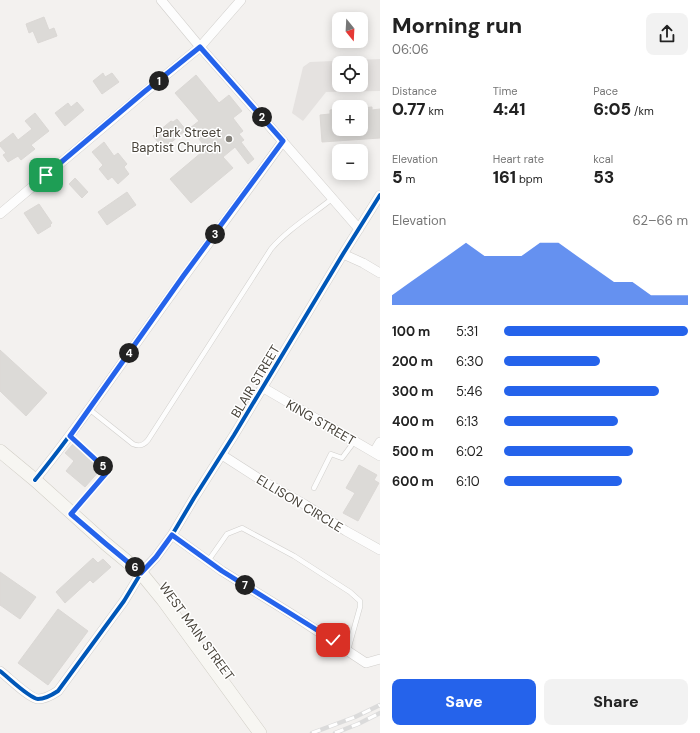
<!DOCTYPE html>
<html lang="en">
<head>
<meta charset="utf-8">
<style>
  :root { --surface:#fff; --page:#f2f2f2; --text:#222; --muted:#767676; --accent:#2563eb }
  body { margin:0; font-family:"DM Sans",sans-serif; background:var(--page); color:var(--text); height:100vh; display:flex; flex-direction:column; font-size:15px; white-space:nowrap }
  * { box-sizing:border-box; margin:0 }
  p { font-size:13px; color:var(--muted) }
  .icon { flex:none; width:22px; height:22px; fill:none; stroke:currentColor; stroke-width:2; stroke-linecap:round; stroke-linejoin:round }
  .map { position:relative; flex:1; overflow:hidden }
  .drawer { display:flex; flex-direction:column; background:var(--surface); width:320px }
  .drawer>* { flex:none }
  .needle { width:26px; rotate:162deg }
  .tools { position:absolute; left:332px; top:12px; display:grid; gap:8px }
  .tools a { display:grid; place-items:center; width:36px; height:36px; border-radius:8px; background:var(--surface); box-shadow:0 2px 10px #0003; font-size:20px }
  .pin { position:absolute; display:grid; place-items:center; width:34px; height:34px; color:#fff; margin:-17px; border-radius:8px; box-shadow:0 2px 6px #0006 }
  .km { position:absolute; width:20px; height:20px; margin:-10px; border-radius:50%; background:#222; color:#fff; font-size:11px; line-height:20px; text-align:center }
  .round { display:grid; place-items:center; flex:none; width:42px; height:42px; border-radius:8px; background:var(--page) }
  .summary { display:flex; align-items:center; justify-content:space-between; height:68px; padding:0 12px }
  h1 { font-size:22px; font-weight:800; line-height:30px }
  .figures { display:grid; grid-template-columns:repeat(3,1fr); gap:6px; height:68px; padding:4px 12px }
  .figures div { display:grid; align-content:center }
  .figures b { font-size:17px; font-weight:800 }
  .figures small { font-size:11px; font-weight:400 }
  .figures p { font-size:11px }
  .chart { height:112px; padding:8px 12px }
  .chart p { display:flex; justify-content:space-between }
  .chart svg { width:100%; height:72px; margin-top:4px; fill:var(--accent); opacity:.7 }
  .cta { display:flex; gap:8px; margin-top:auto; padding:8px 12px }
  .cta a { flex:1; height:46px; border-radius:8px; background:var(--accent); color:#fff; font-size:16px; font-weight:800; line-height:46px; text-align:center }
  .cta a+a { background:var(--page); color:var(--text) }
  ul { padding:0 12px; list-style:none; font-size:13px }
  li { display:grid; grid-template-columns:64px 48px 1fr; align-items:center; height:30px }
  li i { height:10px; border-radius:5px; background:var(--accent) }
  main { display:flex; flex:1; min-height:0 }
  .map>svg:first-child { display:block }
  .parking { fill:#e5e2e0; fill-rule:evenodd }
  .building { fill:#dcdad7; stroke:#dbd8d5 }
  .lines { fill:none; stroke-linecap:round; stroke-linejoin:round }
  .lane-casing { stroke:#d1cfcc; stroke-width:5.5 }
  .street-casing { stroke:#d1cfcc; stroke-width:10 }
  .secondary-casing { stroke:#d1cec6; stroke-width:14 }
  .lane { stroke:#fdfdfd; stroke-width:4.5 }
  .street { stroke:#fdfdfd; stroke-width:9 }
  .secondary { stroke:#f7f6f2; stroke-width:13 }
  .rail-casing { stroke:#dbdbdb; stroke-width:4.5 }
  .rail { stroke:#fff; stroke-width:3; stroke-dasharray:9; stroke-linecap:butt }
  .cycleway-casing { stroke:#fff; stroke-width:6 }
  .cycleway { stroke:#0057b8; stroke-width:4 }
  .route-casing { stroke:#fff; stroke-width:8 }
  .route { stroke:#2563eb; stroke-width:5 }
  .poi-dot { fill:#84817a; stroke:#fff; stroke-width:1.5 }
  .labels { text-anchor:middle; stroke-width:3; stroke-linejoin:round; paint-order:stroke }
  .poi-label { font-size:13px; fill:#49443b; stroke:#fff; text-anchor:end }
  .street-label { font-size:13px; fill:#49443b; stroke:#fff }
</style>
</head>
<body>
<main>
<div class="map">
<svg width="380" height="733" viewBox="0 0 380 733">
  <rect width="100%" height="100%" fill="#f3f1ef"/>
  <path class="parking" d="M 380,59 L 380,91 L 326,92 L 303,121 L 292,113 L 303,67 L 310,62 ZM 339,63 L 361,63 L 361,85 L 339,85 Z"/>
  <path class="building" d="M 44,17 L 49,30 L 54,28 L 57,36 L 38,43 L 33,31 L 29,33 L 26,24 Z
    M 103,73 L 105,77 L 112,73 L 119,82 L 102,94 L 93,81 Z
    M 196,75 L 219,103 L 229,95 L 242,111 L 233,118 L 243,131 L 239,134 L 244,140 L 241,142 L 254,159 L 248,164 L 235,147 L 223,157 L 233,168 L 191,203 L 170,179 L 202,152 L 198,147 L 203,144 L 190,128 L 199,121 L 175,93 Z
    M 77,102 L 84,110 L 65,126 L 55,113 L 68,103 L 71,107 Z
    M 372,107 L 372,110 L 380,109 L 380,138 L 322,142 L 320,115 L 330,114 L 330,110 L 339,109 L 339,129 L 361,129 L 361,108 Z
    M 35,113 L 49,131 L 31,145 L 35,149 L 21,160 L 18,156 L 8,162 L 3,155 L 6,153 L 0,146 L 0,143 L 13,133 L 18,140 L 32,129 L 25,121 Z
    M 177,119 L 186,130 L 167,146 L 162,140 L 159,143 L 153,136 L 171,121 L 173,122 Z
    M 104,142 L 114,156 L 118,153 L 127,164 L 124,167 L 129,174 L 118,184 L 112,177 L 108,180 L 99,169 L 103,165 L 92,152 Z
    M 75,178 L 88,192 L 82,198 L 69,184 Z
    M 127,192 L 136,205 L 107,225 L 98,212 Z
    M 39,204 L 52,223 L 50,225 L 51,226 L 38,234 L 24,213 Z
    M 0,350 L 47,393 L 26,416 L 0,391 Z
    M 73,444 L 101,469 L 85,487 L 66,471 L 74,461 L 65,453 Z
    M 359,465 L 377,475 L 374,480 L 379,483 L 358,521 L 343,513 L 355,493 L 346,488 Z
    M 93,558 L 98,563 L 103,559 L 111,567 L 93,583 L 90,580 L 65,603 L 56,592 Z
    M 0,572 L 36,597 L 20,619 L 0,605 Z
    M 58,609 L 88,631 L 48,685 L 18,663 Z"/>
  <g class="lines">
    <defs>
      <path id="lane" d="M 89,409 L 133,444 C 140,447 144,445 148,440 L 271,249 C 288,229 312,215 333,198
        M 70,436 L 108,471 L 73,512
        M 314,488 L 331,454 L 342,458 L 354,442
        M 208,561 L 227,534 L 242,528 L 294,556 L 350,592 L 360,601 L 360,607 L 348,650"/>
      <path id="street" d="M 161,0 L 200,47 L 231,82 L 359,229
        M 0,214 L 144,93 L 200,47 L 241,0
        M 343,254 L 363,263 L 380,273
        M 262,387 L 380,456
        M 374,452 L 380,442
        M 222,455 L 261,480 L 304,504 L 346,531 L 380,550
        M 35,480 C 78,428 115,372 155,317 C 197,258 241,200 283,141
        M 172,535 L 222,571 L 290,613 L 366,663 L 380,659
        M 0,671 C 8,677 29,698 38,699 C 45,699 52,695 58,691 L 124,601 L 141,573 L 156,557 L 172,535 L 194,498 L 234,435 L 343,254 L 380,195"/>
      <path id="secondary" d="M 0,451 L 35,480 L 106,544 L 141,573 L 163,600 L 260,733"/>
    </defs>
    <use href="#lane" class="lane-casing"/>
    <use href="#street" class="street-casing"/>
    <use href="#secondary" class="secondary-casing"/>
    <use href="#lane" class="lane"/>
    <use href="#street" class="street"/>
    <use href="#secondary" class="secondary"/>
    <defs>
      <path id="rail" d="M 312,733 L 355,717 L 380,705
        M 335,733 L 358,724 L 380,713"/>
    </defs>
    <use href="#rail" class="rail-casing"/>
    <use href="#rail" class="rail"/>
    <defs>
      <path id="cycleway" d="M 35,480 C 78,428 115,372 155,317 C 197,258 241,200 283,141
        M 0,671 C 8,677 29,698 38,699 C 45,699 52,695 58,691 L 124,601 L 141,573 L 156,557 L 172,535 L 194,498 L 234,435 L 343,254 L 380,195"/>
    </defs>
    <use href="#cycleway" class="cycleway-casing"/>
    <use href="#cycleway" class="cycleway"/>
  </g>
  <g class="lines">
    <defs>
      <path id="route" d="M 46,175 L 144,92 L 200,47 L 283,141 L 184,275 L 70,436 L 108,471 L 71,514 L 106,544 L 141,573 L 156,557 L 172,535 L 222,571 L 333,640"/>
    </defs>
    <use href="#route" class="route-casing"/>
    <use href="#route" class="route"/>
  </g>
  <circle class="poi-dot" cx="229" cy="139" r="4"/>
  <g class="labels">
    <g class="poi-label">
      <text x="221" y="137">Park Street<tspan x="221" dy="15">Baptist Church</tspan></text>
    </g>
    <g class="street-label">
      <text transform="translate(255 381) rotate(-59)" y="5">BLAIR STREET</text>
      <text transform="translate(321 422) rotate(30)" y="5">KING STREET</text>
      <text transform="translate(300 503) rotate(31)" y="5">ELLISON CIRCLE</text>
      <text transform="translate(197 631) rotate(54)" y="5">WEST MAIN STREET</text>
    </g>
  </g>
</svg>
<div class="tools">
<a><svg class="needle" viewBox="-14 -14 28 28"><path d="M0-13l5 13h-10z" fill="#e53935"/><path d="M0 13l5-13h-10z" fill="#767676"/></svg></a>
<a><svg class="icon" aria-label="locate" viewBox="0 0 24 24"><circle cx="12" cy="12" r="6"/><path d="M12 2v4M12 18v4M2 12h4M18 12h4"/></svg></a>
<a>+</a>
<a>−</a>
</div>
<div class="pin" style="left:46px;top:175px;background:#1e9e55"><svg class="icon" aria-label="arrive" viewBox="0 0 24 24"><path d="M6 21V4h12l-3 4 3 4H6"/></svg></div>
<div class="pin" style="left:333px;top:640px;background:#d93025"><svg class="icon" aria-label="check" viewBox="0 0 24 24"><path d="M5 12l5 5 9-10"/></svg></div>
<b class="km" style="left:159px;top:81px">1</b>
<b class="km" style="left:262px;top:117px">2</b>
<b class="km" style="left:215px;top:234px">3</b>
<b class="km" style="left:129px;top:353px">4</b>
<b class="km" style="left:103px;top:466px">5</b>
<b class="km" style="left:135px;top:567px">6</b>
<b class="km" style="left:245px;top:585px">7</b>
</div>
<section class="drawer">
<div class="summary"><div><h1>Morning run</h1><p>06:06</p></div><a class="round"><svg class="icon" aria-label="share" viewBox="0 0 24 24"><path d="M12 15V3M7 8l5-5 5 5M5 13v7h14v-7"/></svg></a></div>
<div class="figures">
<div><p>Distance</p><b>0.77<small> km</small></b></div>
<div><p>Time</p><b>4:41</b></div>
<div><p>Pace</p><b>6:05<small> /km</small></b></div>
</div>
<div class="figures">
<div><p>Elevation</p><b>5<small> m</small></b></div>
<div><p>Heart rate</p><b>161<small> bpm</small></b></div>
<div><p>kcal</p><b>53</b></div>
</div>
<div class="chart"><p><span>Elevation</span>62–66 m</p>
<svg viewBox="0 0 160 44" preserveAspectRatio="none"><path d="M0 44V38L10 30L20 22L30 14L40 6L50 14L60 14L70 14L80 6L90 6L100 14L110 22L120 30L130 30L140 38L150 38L160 38V44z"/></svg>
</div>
<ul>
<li><b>100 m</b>5:31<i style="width:100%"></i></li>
<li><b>200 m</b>6:30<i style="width:52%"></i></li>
<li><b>300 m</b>5:46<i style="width:84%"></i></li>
<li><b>400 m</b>6:13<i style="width:62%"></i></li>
<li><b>500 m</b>6:02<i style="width:70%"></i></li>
<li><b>600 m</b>6:10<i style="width:64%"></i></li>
</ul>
<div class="cta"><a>Save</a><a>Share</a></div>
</section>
</main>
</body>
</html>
